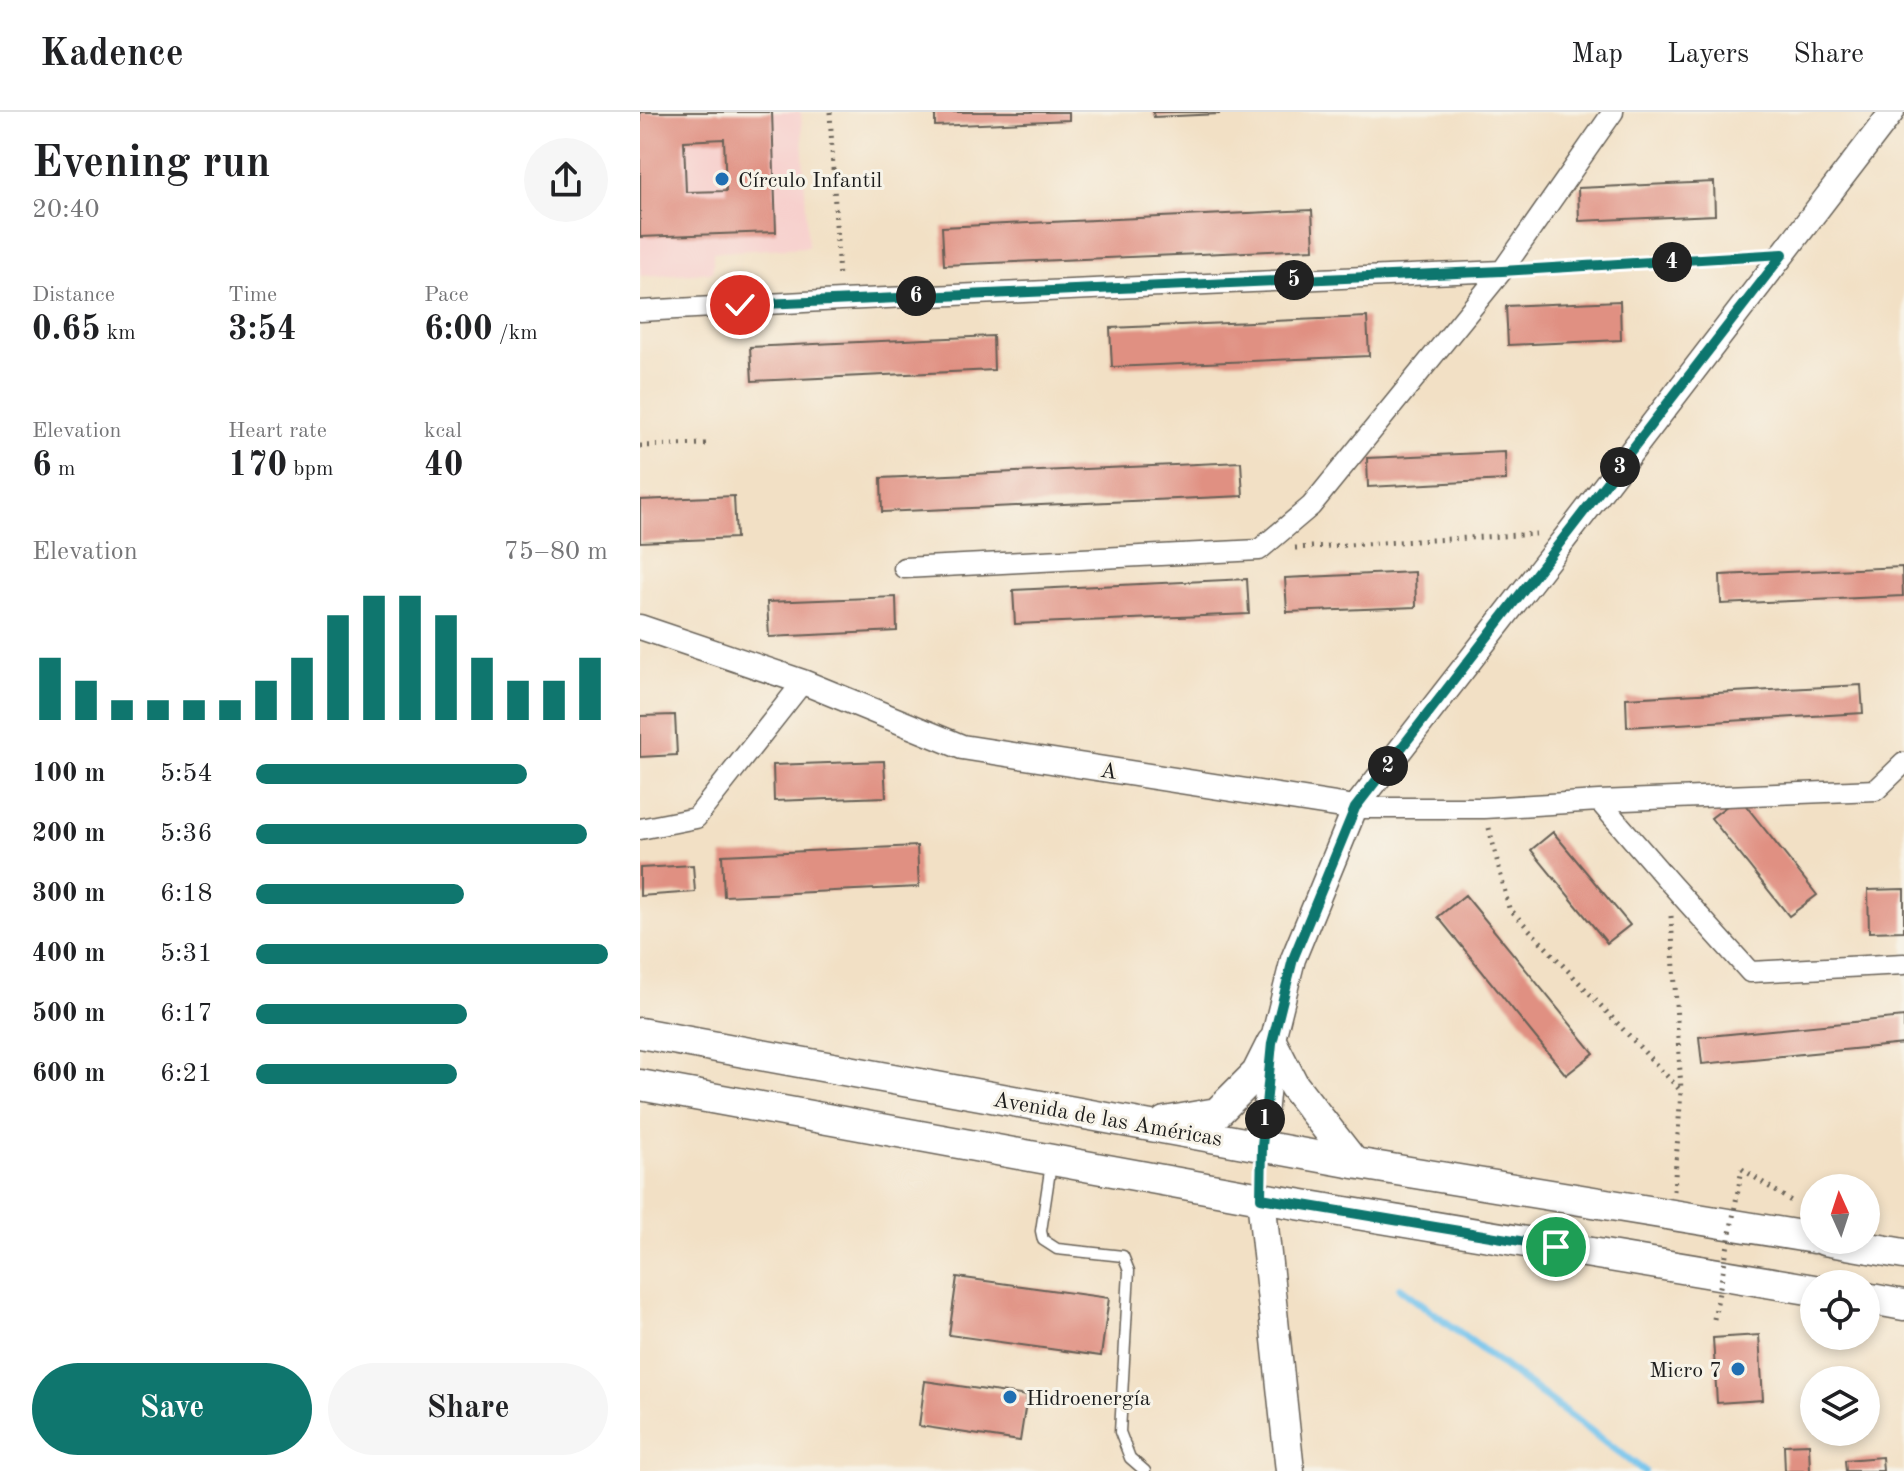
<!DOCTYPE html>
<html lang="en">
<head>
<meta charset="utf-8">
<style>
  :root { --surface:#fff; --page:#f6f6f6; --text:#202124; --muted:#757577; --line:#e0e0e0; --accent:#0f766e }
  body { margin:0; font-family:"Old Standard TT",serif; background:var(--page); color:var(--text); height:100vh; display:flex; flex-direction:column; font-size:30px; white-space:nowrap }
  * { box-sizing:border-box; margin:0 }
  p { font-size:26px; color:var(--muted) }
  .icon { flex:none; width:44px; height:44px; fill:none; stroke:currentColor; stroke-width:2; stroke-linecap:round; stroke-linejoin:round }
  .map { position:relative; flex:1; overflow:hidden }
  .drawer { display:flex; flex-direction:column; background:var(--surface); width:640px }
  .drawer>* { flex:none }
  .needle { width:52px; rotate:357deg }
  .controls { position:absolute; left:1160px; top:1062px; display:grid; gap:16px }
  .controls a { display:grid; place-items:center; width:80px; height:80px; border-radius:50%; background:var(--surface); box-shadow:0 4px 12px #0003; font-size:40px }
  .pin { position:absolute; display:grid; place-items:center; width:68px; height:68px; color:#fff; margin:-34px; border:4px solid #fff; border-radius:50%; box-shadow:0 2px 8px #0007 }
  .km { position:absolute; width:40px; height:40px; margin:-20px; border-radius:50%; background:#222; color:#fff; font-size:22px; line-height:40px; text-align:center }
  .round { display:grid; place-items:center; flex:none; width:84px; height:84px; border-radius:42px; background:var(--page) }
  .headline { display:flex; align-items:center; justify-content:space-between; height:136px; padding:0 32px }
  h1 { font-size:44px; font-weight:700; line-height:60px }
  .metrics { display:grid; grid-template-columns:repeat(3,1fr); gap:12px; height:136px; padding:8px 32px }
  .metrics div { display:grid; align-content:center }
  .metrics b { font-size:34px; font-weight:700 }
  .metrics small { font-size:22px; font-weight:400 }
  .metrics p { font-size:22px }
  .chart { height:224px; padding:16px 32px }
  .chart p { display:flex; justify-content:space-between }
  .chart svg { width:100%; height:144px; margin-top:8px; stroke:var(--accent); stroke-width:6 }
  .primary-button { display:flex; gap:16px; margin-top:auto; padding:16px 32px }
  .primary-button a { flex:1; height:92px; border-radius:48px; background:var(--accent); color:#fff; font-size:32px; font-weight:700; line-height:92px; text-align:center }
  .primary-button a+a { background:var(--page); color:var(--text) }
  ul { padding:0 32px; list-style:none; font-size:26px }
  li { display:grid; grid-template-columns:128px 96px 1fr; align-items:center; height:60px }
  li i { height:20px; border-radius:10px; background:var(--accent) }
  header { display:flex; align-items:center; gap:48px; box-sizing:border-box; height:112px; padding:0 40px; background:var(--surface); border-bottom:2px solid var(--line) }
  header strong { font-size:38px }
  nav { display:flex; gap:44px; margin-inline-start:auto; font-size:28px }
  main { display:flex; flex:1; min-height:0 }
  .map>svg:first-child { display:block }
  .built { fill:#f7d0cd }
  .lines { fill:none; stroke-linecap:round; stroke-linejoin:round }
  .stream { stroke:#71c2ed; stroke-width:8 }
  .building { fill:#e09082; fill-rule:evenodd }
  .service-casing { stroke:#676157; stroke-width:13 }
  .minor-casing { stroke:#676157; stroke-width:23 }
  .tertiary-casing { stroke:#676157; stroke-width:27 }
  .secondary-casing { stroke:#676157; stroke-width:31 }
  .primary-casing { stroke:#676157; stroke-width:33 }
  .path { stroke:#676157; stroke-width:5; stroke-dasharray:2 6; stroke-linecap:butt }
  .service { stroke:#fff; stroke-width:10 }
  .minor { stroke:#fff; stroke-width:20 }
  .tertiary { stroke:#fff; stroke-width:24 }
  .secondary { stroke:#fff; stroke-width:28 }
  .primary { stroke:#fff; stroke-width:30 }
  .path-bridge { stroke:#676157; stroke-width:5; stroke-dasharray:2 6; stroke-linecap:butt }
  .route-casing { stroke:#fff; stroke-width:16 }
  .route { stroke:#0f766e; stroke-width:10 }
  .poi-dot { fill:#1f6fb2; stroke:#f7f3e8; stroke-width:3 }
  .labels { text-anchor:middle; stroke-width:6; stroke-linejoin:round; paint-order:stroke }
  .poi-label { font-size:22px; fill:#1c1c1c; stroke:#f7f3e8; text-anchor:start }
  .street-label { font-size:22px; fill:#1c1c1c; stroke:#f7f3e8 }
</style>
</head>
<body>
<header>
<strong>Kadence</strong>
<nav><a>Map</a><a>Layers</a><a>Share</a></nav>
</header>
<main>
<section class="drawer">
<div class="headline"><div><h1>Evening run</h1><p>20:40</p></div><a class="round"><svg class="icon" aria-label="share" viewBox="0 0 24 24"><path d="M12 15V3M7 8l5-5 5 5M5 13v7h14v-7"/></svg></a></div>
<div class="metrics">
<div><p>Distance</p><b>0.65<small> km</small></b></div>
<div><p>Time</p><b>3:54</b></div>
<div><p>Pace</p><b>6:00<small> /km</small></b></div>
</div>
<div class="metrics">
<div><p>Elevation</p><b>6<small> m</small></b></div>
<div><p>Heart rate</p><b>170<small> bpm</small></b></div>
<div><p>kcal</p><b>40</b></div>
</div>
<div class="chart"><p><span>Elevation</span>75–80 m</p>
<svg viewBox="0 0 160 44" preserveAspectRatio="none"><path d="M5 44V25M15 44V32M25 44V38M35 44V38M45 44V38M55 44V38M65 44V32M75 44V25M85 44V12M95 44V6M105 44V6M115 44V12M125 44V25M135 44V32M145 44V32M155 44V25"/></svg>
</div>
<ul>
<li><b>100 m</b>5:54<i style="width:77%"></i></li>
<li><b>200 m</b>5:36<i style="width:94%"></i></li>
<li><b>300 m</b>6:18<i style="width:59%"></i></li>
<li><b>400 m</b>5:31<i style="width:100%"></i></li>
<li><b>500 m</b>6:17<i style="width:60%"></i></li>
<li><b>600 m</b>6:21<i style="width:57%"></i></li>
</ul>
<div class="primary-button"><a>Save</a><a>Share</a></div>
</section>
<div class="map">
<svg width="1264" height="1359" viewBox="0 0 1264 1359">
  <rect width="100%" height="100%" fill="#f7f3e8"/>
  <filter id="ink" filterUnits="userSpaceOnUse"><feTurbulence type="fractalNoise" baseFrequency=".0125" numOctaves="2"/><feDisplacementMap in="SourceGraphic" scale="16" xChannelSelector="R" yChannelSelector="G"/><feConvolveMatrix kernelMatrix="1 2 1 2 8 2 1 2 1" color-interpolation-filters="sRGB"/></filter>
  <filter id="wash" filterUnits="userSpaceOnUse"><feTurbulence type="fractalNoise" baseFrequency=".006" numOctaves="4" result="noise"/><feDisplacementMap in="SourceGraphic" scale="32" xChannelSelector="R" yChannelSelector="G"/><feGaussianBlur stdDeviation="1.8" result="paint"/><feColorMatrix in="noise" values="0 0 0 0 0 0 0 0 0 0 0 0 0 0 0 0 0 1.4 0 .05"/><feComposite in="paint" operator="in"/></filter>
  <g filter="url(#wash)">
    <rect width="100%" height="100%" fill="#f2e0c5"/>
    <path class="built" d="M 0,0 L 161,0 L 168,135 L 73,140 L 73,160 L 0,164 Z"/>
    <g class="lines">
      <path class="stream" d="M 760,1176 L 1004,1359"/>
    </g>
    <g id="blocks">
      <path class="building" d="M 0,0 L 132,0 L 136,120 L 0,125 ZM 84,27 L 86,79 L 46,80 L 44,29 Z
        M 295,0 L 429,0 L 429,8 L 295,14 Z
        M 513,0 L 579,0 L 579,2 L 514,5 Z
        M 1074,70 L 1075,103 L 939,109 L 938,76 Z
        M 672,98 L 674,137 L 304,153 L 302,115 Z
        M 980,189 L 981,228 L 868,233 L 866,194 Z
        M 727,205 L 729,244 L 472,255 L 470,216 Z
        M 353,224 L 354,258 L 112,269 L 110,235 Z
        M 865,340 L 866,368 L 728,375 L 727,346 Z
        M 601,350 L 603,384 L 242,400 L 241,366 Z
        M 94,384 L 96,426 L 0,430 L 0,388 Z
        M 1262,455 L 1263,484 L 1081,492 L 1080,463 Z
        M 775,460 L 776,495 L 647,500 L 645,466 Z
        M 607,467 L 609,502 L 375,512 L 373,478 Z
        M 256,485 L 257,519 L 129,525 L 127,490 Z
        M 1221,573 L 1223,601 L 987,615 L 986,586 Z
        M 35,603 L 37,643 L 0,645 L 0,604 Z
        M 244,649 L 246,685 L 134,689 L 133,653 Z
        M 1099,685 L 1177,783 L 1149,804 L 1071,706 Z
        M 913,720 L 990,813 L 967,831 L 891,738 Z
        M 277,734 L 279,775 L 84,784 L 82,743 Z
        M 53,753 L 55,780 L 0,784 L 0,756 Z
        M 1264,777 L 1264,819 L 1229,820 L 1228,778 Z
        M 825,783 L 954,941 L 926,963 L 798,805 Z
        M 1264,905 L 1264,932 L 1062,952 L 1059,925 Z
        M 317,1165 L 469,1186 L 461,1244 L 309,1223 Z
        M 1119,1223 L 1123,1288 L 1077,1291 L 1073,1226 Z
        M 285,1269 L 387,1284 L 380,1329 L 279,1314 Z
        M 1169,1332 L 1170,1359 L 1145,1359 L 1144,1333 Z
        M 1242,1345 L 1243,1359 L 1206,1359 L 1205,1348 Z"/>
    </g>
  </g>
  <g filter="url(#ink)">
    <use href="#blocks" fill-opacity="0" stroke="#676157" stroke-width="2"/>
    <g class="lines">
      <defs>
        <path id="service" d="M 411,1052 L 401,1119 L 403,1128 L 417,1137 L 483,1144 L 489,1159 L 480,1320 L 490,1346 L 505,1359"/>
        <path id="minor" d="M 0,199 L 201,188 L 862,159
          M 264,456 L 619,438 L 671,394 L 862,159 L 973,0
          M 959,689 L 1030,771 L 1110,860 L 1264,852
          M 715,696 L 844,696 L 959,689 L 1236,678 L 1264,651
          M 0,717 L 56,706 L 163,570"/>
        <path id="tertiary" d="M 0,515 L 163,570 L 322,635 L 715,696
          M 622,1034 L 632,931 L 653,847 L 715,696 L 929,421 L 1252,0"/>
        <path id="secondary" d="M 621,1086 L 650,1359"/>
        <path id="primary" d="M 0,921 L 714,1051 L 1174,1126
          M 632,931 L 654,974 L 714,1051
          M 0,973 L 621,1086 L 1174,1178
          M 525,1010 L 577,1001 L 617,961 L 632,931
          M 1184,1128 L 1264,1142
          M 1226,1186 L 1264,1193"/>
      </defs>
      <use href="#service" class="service-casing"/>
      <use href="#minor" class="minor-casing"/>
      <use href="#tertiary" class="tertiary-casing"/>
      <use href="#secondary" class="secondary-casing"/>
      <use href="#primary" class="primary-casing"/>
      <path class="path" d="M 190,0 L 199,167
        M 888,158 L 1110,145
        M 0,334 L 67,332
        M 655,436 L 896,422
        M 849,716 L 869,796 L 1041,979 L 1034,1079
        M 1031,804 L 1041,978
        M 1102,1057 L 1151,1089"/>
      <use href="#service" class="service"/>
      <use href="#minor" class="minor"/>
      <use href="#tertiary" class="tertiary"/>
      <use href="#secondary" class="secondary"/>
      <use href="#primary" class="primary"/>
      <path class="path-bridge" d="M 1074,1207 L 1102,1057"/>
    </g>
  </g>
  <g class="lines" filter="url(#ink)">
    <defs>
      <path id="route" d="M 100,193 L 862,159 L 1143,142 L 715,696 L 653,847 L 632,931 L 622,1034 L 621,1086 L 916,1135"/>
    </defs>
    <use href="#route" class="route-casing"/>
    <use href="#route" class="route"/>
  </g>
  <g class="poi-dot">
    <circle cx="82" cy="67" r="8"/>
    <circle cx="1098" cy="1257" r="8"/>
    <circle cx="370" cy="1285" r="8"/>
  </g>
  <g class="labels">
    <g class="poi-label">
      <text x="98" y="75">Círculo Infantil</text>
      <text x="1082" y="1265" text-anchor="end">Micro 7</text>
      <text x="386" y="1293">Hidroenergía</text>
    </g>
    <g class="street-label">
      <text transform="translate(469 658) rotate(9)" y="8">A</text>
      <text transform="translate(468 1006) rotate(10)" y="8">Avenida de las Américas</text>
    </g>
  </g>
</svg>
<div class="controls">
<a><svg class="needle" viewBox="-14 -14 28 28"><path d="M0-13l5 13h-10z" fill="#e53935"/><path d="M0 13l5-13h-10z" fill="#757577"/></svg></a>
<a><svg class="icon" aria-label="locate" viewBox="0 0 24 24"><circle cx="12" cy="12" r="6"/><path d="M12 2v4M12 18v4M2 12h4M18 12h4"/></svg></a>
<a><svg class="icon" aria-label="layers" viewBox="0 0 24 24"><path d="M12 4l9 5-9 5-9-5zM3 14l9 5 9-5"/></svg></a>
</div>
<div class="pin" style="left:916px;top:1135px;background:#1e9e55"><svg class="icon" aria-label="arrive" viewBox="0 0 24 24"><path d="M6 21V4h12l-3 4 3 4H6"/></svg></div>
<div class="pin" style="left:100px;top:193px;background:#d93025"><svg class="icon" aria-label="check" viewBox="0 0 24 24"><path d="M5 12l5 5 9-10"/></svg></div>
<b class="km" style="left:625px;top:1007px">1</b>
<b class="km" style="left:748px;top:654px">2</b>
<b class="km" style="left:980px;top:355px">3</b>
<b class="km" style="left:1032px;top:150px">4</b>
<b class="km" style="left:654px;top:168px">5</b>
<b class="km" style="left:276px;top:184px">6</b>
</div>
</main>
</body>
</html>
